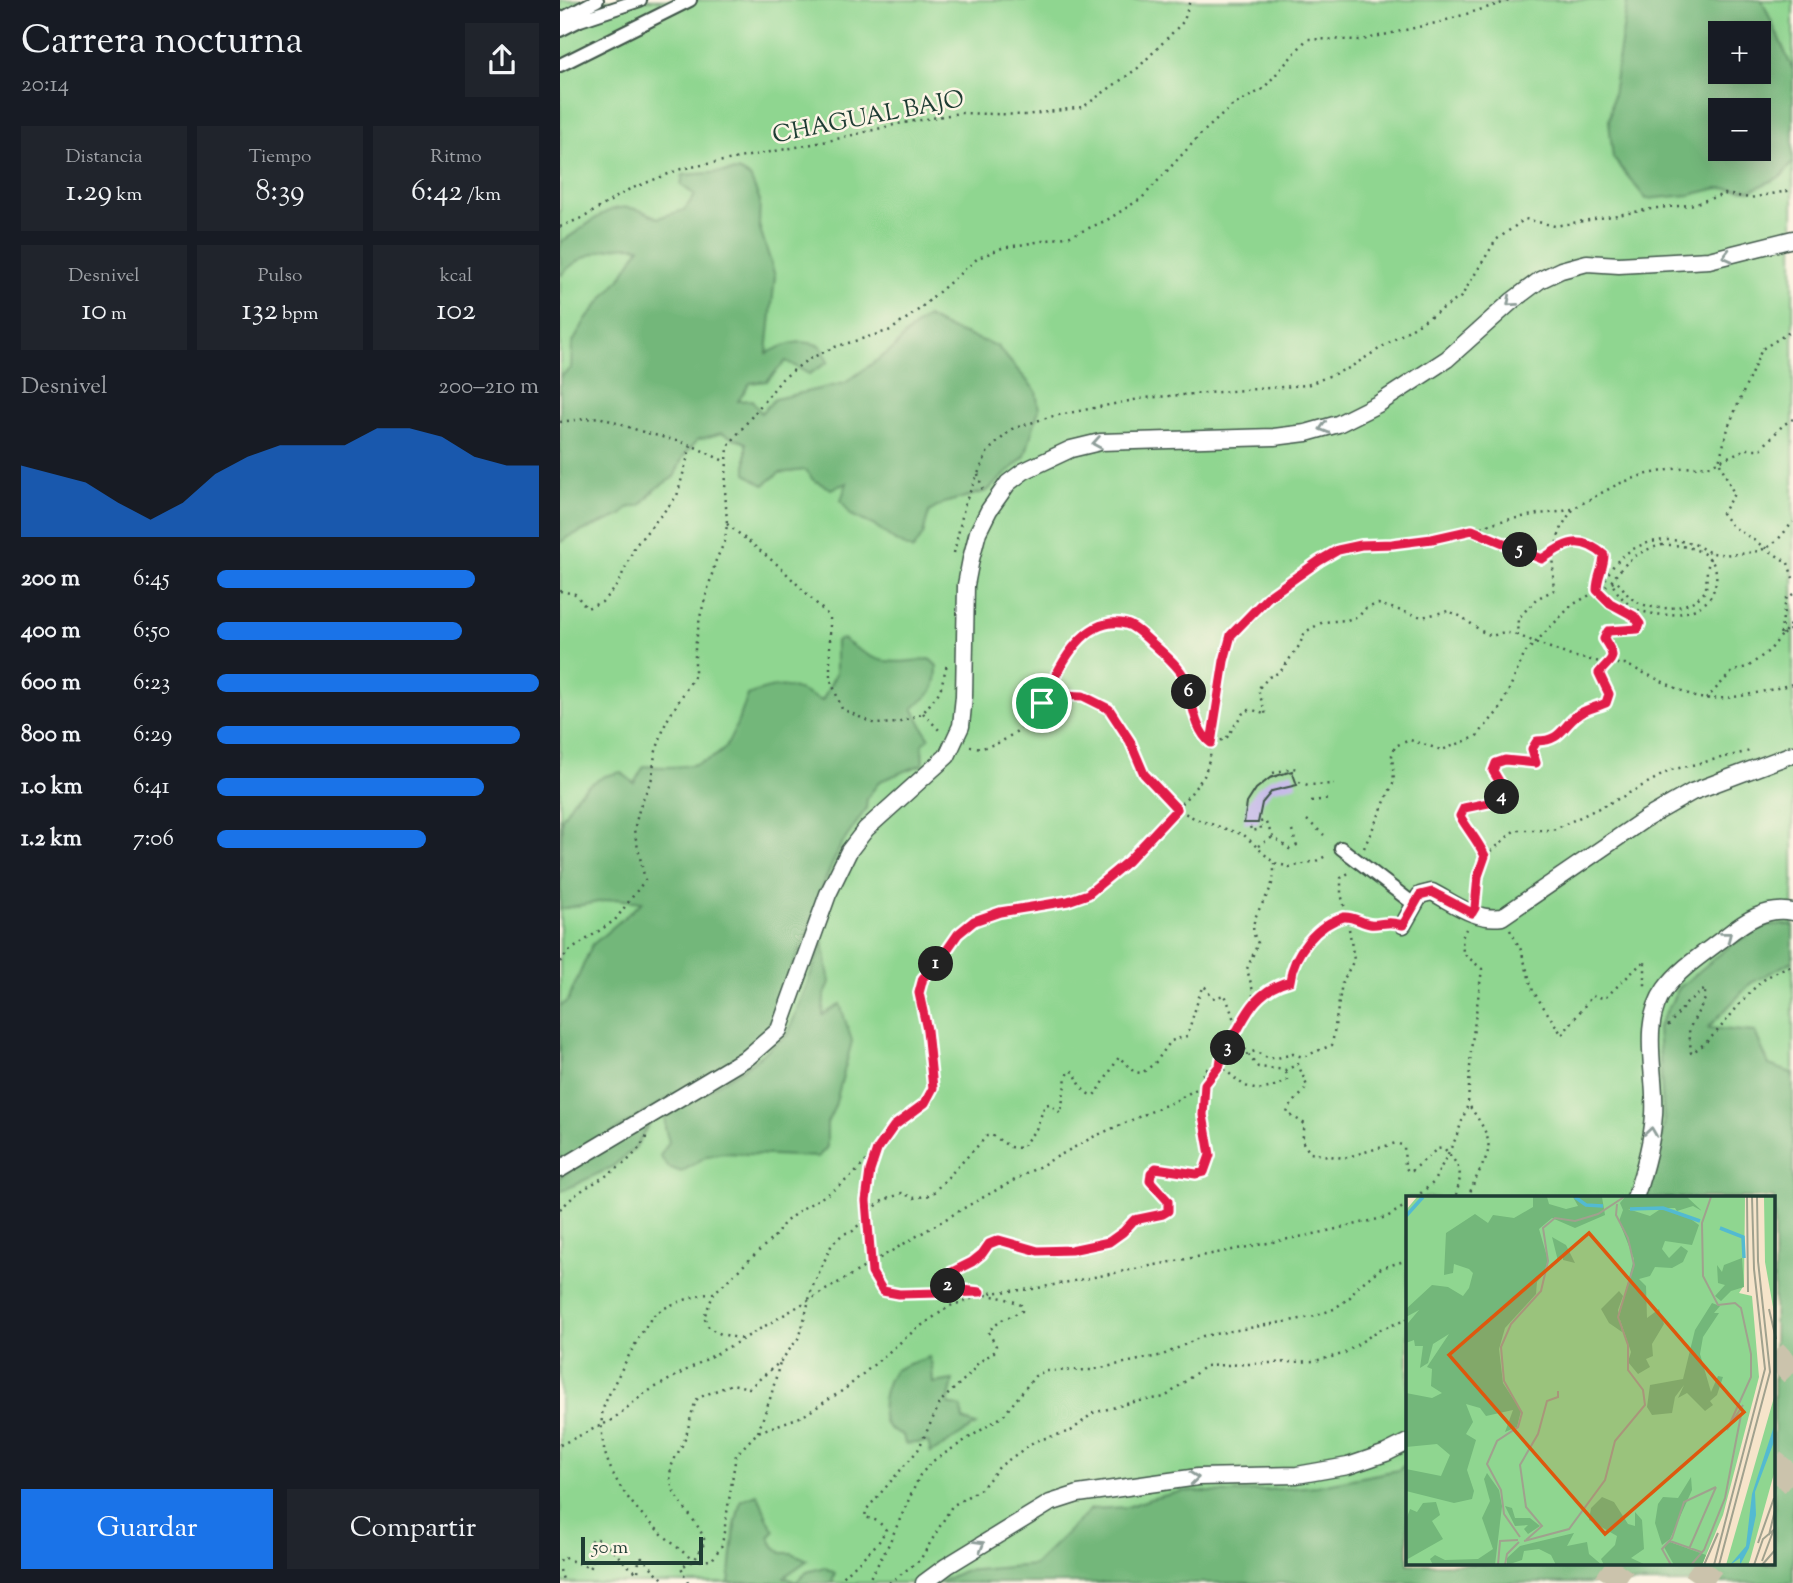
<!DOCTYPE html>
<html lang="es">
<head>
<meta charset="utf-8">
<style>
  :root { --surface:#171b24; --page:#20242c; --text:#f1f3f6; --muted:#9ea1a6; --accent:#1a73e8 }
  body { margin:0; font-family:"Sorts Mill Goudy",serif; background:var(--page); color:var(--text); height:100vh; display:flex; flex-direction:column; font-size:26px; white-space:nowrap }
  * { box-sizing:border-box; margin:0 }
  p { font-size:23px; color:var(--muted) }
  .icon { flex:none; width:38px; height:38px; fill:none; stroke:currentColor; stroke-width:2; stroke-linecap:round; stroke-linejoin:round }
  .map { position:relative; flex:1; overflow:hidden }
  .details { display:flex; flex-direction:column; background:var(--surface); width:560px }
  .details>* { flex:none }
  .fabs { position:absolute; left:1148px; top:21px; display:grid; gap:14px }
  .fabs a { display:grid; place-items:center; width:63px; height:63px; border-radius:0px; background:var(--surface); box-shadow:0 4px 18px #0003; font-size:35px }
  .scale { position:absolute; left:21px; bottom:18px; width:122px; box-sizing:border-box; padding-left:7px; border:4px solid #1f3d34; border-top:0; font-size:19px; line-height:24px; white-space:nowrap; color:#1f3d34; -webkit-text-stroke:5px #fcf5e5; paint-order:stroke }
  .pin { position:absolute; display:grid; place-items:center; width:60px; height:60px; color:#fff; margin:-30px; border:4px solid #fff; border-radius:50%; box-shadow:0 2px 7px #0007 }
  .km { position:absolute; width:35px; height:35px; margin:-18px; border-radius:50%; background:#222; color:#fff; font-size:19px; line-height:35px; text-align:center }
  .round { display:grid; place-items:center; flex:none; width:74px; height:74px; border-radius:0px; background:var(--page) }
  .head { display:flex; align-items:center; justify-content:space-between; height:119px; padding:0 21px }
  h1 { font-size:38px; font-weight:600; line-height:52px }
  .figures { display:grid; grid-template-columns:repeat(3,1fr); gap:10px; height:119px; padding:7px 21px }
  .figures div { display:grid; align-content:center; border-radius:0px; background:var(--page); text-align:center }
  .figures b { font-size:30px; font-weight:600 }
  .figures small { font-size:19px; font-weight:400 }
  .figures p { font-size:19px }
  .chart { height:196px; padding:14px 21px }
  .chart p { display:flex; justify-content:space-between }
  .chart svg { width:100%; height:126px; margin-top:7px; fill:var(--accent); opacity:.7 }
  .cta { display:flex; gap:14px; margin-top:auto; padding:14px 21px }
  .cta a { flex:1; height:80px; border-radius:0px; background:var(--accent); color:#fff; font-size:28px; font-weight:600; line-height:80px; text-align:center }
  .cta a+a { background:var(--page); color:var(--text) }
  ul { padding:0 21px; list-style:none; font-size:23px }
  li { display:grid; grid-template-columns:112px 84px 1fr; align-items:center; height:52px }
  li i { height:18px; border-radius:9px; background:var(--accent) }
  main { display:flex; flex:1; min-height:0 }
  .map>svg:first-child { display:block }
  .green { fill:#8fd690; stroke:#578a62; stroke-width:2; fill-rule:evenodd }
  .forest { fill:#73b77a; stroke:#497a57; stroke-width:2; fill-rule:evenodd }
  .building { fill:#beb2e9 }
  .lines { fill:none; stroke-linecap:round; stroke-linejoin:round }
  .motorway-tunnel { stroke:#cbc3ac; stroke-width:28; stroke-dasharray:28 14; stroke-linecap:butt }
  .pedestrian-casing { stroke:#3f564a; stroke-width:16 }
  .minor-casing { stroke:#3f564a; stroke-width:19 }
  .path { stroke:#3f564a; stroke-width:2.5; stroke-dasharray:2 5; stroke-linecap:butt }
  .pedestrian { stroke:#fff; stroke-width:12 }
  .minor { stroke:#fff; stroke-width:16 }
  .oneway { stroke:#8f9e9a }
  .route-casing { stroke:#fff; stroke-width:14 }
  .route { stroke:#e11d48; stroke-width:9 }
  .labels { text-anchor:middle; stroke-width:5; stroke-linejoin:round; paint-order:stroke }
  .street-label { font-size:24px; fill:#1f3d34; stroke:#fcf5e5 }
  .inset-river { fill:none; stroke:#53bad1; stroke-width:3.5 }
  .inset-road { fill:none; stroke:#a0a18e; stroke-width:2 }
  .view { fill:#de580e; fill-opacity:0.15; stroke:#de580e; stroke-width:3.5 }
  .inset-edge { fill:none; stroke:#1f3d34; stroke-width:3.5 }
</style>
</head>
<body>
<main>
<section class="details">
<div class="head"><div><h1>Carrera nocturna</h1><p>20:14</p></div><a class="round"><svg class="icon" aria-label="share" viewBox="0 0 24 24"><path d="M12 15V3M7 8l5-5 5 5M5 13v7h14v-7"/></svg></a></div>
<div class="figures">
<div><p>Distancia</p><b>1.29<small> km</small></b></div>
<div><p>Tiempo</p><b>8:39</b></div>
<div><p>Ritmo</p><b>6:42<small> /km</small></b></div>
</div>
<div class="figures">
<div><p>Desnivel</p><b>10<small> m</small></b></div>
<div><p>Pulso</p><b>132<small> bpm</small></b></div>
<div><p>kcal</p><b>102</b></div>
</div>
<div class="chart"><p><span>Desnivel</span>200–210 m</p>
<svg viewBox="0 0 160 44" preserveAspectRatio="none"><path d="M0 44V19L10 22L20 25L30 32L40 38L50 32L60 22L70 16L80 12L90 12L100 12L110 6L120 6L130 9L140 16L150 19L160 19V44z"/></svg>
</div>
<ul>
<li><b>200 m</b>6:45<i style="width:80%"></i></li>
<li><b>400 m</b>6:50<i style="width:76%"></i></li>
<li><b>600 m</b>6:23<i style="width:100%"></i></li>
<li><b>800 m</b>6:29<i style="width:94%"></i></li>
<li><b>1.0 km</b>6:41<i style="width:83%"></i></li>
<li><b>1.2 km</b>7:06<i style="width:65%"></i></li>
</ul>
<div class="cta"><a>Guardar</a><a>Compartir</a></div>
</section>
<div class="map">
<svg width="1233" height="1583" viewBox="0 0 1233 1583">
  <rect width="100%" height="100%" fill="#fcf5e5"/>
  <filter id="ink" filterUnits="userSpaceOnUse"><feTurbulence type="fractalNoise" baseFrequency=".0143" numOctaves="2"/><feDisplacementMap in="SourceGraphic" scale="14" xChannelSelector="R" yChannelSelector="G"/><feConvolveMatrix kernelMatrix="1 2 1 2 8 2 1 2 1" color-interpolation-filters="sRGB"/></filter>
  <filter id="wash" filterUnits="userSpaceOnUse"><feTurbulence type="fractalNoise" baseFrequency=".00686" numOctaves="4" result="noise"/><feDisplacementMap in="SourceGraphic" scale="28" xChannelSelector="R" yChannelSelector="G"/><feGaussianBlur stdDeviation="1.57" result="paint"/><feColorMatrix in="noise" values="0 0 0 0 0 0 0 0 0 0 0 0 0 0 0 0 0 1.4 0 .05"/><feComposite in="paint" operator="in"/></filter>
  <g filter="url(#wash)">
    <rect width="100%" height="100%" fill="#f6e4ca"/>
    <path class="green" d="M 0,0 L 1233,0 L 1233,1583 L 0,1583 ZM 1160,33 L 1199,33 L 1199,72 L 1160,72 ZM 1160,110 L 1199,110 L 1199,149 L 1160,149 ZM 848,1198 L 1214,1198 L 1214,1564 L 848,1564 Z"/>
    <path class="forest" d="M 1065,0 L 1202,0 L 1233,70 L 1233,162 L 1222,176 L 1192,190 L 1158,188 L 1130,195 L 1086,199 L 1053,158 L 1049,121 L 1067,3 ZM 1160,33 L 1199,33 L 1199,72 L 1160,72 ZM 1160,110 L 1199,110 L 1199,149 L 1160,149 Z
      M 178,171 L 190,177 L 200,200 L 199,225 L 215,276 L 207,353 C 227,344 238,338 261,346 L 268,362 L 249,374 L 226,361 L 207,381 L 190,383 L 178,401 L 192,400 L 201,413 L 215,399 L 285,383 L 334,348 L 349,331 L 367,317 L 385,327 L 437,346 L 476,391 L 479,409 L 465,456 L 446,474 L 427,491 L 384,503 L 369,512 L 363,535 L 353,550 L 335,541 L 317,527 L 291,515 L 281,500 L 287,483 L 271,489 L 253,480 L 246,470 L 219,473 L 204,485 L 186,474 L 186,443 L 162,433 L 137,440 L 123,457 L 114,477 L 95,489 L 81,505 L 68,508 L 62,515 L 8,537 L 0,543 L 0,377 L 11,368 L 12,344 L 26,319 L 62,276 L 80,247 C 56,243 15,256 0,277 L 0,247 L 2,241 C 41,219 52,192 98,218 L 124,210 L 135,195 L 121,185 L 123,175 Z
      M 283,639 C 317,665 328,664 370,659 L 377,666 C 377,691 372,693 353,708 L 369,738 L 362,745 L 363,764 L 320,781 L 307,798 L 306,809 L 280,847 L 263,885 L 252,922 L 223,988 L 213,1024 L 185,1052 L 0,1164 L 0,1006 L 8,1000 L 32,945 L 82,902 L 55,899 L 0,909 L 2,818 L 16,796 L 27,786 L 45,776 L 61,772 L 74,783 L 84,766 C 109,768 143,769 163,750 C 170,744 184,706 188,695 C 223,681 229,685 262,701 L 276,673 L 276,641 Z
      M 1207,925 L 1233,925 L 1233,961 L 1191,983 L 1148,1028 L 1195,1032 L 1209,1065 L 1232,1073 L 1233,1078 L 1233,1583 L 378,1583 L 403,1571 L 474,1565 L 531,1509 L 567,1507 L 590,1499 L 624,1491 L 669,1493 L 756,1486 L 838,1470 L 848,1463 L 848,1564 L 1214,1564 L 1214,1198 L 1087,1198 L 1104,1125 L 1098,1027 L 1119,988 L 1172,944 Z
      M 263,942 L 270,983 L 264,997 L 263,1015 L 280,1004 L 292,1041 L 275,1106 L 267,1123 L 267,1147 L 258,1157 L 163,1153 L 147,1156 L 121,1172 L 108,1167 L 100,1156 L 109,1142 L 105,1128 L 105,1117 L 187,1066 L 228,1034 Z
      M 91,1120 L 75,1148 L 52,1167 L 0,1192 L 0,1177 Z
      M 369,1357 L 372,1365 L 373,1383 L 393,1380 L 388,1404 L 401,1407 L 403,1420 L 416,1425 L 371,1453 L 368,1442 L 345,1444 L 343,1435 C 339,1433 331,1431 328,1427 C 317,1415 324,1378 337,1369 C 346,1364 360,1361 369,1357 Z
      M 197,1494 C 204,1506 206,1520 215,1531 L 209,1537 L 214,1546 L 222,1553 L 232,1553 L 248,1560 L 224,1577 L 236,1582 L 247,1572 L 264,1567 L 275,1573 L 272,1583 L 169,1583 L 175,1526 L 181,1500 Z"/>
    <g id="blocks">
      <path class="building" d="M 732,771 L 737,785 L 712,791 L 702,803 L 698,823 L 684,823 L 687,803 L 696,789 L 710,778 Z"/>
    </g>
  </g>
  <g filter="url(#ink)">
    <use href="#blocks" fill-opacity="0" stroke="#3f564a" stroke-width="2"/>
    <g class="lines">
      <path class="motorway-tunnel" d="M 1214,1372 L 1233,1354
        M 1214,1483 L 1233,1460
        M 1048,1583 L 1061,1564
        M 1136,1583 L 1150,1564"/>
      <defs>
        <path id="pedestrian" d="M 0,20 L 37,0
          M 0,30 L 20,20 L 80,0
          M 0,65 L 130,0
          M 781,848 L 855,905"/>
        <path id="minor" d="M 843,925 L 860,895 L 872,892 C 895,904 916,921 942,917 L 1085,819 L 1132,792 L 1233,754
          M 0,1169 L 188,1057 L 219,1030 L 268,894 L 289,851 L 306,829 L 387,756 L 401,726 L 404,696 L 406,585 L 411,559 L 418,532 L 429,510 L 448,483 L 464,471 L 511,449 L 540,442 L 714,437 L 746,433 L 778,424 L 818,404 L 887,359 L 952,301 L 980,280 L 1001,270 L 1027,263 L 1059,265 L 1149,260 L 1233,239
          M 1075,1198 C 1084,1171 1092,1144 1094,1115 C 1097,1074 1079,1025 1105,989 C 1120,968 1146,952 1165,937 C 1185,921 1207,906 1233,912
          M 364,1583 L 387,1566 L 490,1503 L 518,1494 L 638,1477 L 737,1475 L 788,1466 L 826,1453 L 848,1442"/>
      </defs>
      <use href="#pedestrian" class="pedestrian-casing"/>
      <use href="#minor" class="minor-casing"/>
      <path class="path" d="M 0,227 L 26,216 L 68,190 L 121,169 L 268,141 L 338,124 L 400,113 L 466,115 L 523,107 L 578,68 L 624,21 L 630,0
        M 1233,419 L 1223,425 L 1201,449 L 1186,449 L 1159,461 L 1174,494 L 1162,513 L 1171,525 L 1228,563 L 1233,578
        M 0,422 L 39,417 L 80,431 L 131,445 L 166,462
        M 418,474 L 423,491
        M 1013,510 C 995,530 991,563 994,590 L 976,599 L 958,619 L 957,635 L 1011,656 L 1050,664 L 1065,664 L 1135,697 C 1162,703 1206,691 1233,684
        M 167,524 L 219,566 L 270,617 L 270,678 L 282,709 L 315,724 L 338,723 L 363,713 L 380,691 L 387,664
        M 912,530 L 982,559 C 1005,544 1019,534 1044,555 C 1044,568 1037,576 1037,590 L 1050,603 L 1074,616 L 1080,624 L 1078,629 L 1048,631 L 1044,639 C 1057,658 1052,658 1039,673 L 1049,694 L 1046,703 C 1037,707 1026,709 1019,714 C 1002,726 1002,740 977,741 L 972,749 L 976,763 L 945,760 L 936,763 L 933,771 L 945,791 C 937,805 918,803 904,808 L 900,816 C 908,830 918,841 925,857 L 918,876 L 916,897
        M 1102,545 C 1124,544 1160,550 1156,581 C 1155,588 1152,596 1147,601 C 1132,617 1095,618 1076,609 C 1064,603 1057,592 1051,582 C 1065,562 1077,551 1102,545 Z
        M 394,553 L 405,503 L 428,451 L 452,429 L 489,417 L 584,398 L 747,385 L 789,368 L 901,297 L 936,240 L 965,219 L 995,226 L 1097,208 L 1130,205 L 1165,194 L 1190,198 L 1233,190
        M 1043,586 C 1055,548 1096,532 1134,544 C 1141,547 1146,552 1153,553 C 1167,556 1194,554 1206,548 C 1217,543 1225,531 1233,522
        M 0,591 L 15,594 L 27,608 L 42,602 L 58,584 L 75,546 L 117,496 L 131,445
        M 1233,594 L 1226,599 L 1220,636 L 1233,628
        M 1146,699 L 1172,672 L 1189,666 L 1210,650 L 1233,621
        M 483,703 C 494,679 514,634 540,625 C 548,622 560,624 568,624 C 585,636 614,658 624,677 C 635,698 632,728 651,743 L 666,739 L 682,714 L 691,709 L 706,715 L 698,689 L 709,677 L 720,672 L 739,646 L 745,632 L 763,622 L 787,620 L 799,616 L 806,608 L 818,604 L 862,617 L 888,611 L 902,617 L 921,631 L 932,636 L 944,632 L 957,635
        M 363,713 L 380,731
        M 410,746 L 422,748 L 441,742 L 466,725 L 475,707 L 496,695 L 523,696 L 549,710 L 570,741 L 584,774 L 617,809 L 636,819 L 684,835 L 714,863 L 730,867 L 756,861 L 768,855
        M 713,773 L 733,768 L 740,770
        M 739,782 L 748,785 L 774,784
        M 751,801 L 771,799
        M 747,820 L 764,835
        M 690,827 L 692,831 L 701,829 L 700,822 L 705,821 L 713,837 L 732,851
        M 732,831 L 738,850
        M 698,846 L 713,837
        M 804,848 L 834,781 L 832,755 L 835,746 L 850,740 L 882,750 L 916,737 L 941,708 L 965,653 L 1012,605 L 1055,581 C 1064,586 1065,595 1074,600 C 1094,613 1131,611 1146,590 L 1147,570 L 1151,553
        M 926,856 L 955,830 L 993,830 L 1062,797 L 1111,770 L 1190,751
        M 950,930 L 961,950 L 973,991 L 1002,1035 L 1032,996 L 1045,998 L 1085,960 L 1085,989
        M 0,962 L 8,952 L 55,920 L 85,880 L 74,830 L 80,806 L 92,778 L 95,754 L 106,722 L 135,675 L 135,648 L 140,617 L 156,560 L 165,541 L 167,524 L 165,489 L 168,447 L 176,436 L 222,379 L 247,360 L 275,347 L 331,330 L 357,311 L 418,258 L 442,248 L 511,236 L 547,220 L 582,198 L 642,133 L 672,106 L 703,89 L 747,39 L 802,40 L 880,22 L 952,0
        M 693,1003 L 693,991 L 687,969 L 698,943 C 683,920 708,903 713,880 C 714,875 714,868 714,863
        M 1108,1026 L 1126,1004 L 1145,989 L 1145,999 L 1129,1029 L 1131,1053 C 1170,1031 1186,976 1233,966
        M 660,1065 L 695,1051 L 707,1058 L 717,1058 L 733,1054 L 743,1057 L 772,1045 L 782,983 L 794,960 L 787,916 L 808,924 L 829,923
        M 316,1153 C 304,1188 302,1236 312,1272 C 314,1279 319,1285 323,1291 L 339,1295 L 404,1293
        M 855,1198 L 873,1183 L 896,1138 L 908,1104 L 911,1050 L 922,969 L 903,953 L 902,938 L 906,929
        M 908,1198 C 925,1149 944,1154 908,1104
        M 848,1204 L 827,1217 L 759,1233 L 473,1289 L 429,1293 L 390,1306 L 355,1330 L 285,1389 L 243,1416 L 198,1432 L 176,1455 L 162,1545 L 152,1560 L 134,1561 C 100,1533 64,1504 48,1462 C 42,1447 40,1424 43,1409 C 46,1397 85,1323 94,1315 C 107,1304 137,1295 154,1293 L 216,1235 L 224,1223 L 240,1210 L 271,1192 L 293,1175 L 317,1150 L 334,1126 L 365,1103 L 373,1089 L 372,1063 L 367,1030 L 359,993 L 363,978 L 380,959 L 398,934 L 414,921 L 440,912 L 508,901 L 528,894 L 568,861 L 631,793 L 644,776 L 650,758 L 652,733 L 672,635 L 708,597 L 778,550 L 801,545 L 832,544 L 872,539 L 912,530 L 936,522 L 978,514 L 999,512 L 1012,509 L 1058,484 L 1083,475 L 1119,468 L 1149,466 L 1159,461 L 1169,425 L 1202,349 L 1233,330
        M 0,1209 C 7,1203 13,1196 21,1191 C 49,1173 70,1166 87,1136
        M 154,1293 L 144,1317 L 149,1328 L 161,1334 L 182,1339
        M 198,1432 L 211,1396 L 220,1362
        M 0,1445 L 52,1420 L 85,1393 L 183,1339 L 411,1204 L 533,1137 L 615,1101 L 640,1087 L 660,1065 L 661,1059 C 682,1028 690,991 730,981 C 732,960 751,931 771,921 C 776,919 782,918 787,916 L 781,894 L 781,878 L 790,872
        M 0,1561 L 2,1557 L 30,1568 L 33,1564 L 30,1541 L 35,1538 C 53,1547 62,1563 78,1573 L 79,1559 L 82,1558 L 107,1583
        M 0,1570 L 4,1583
        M 128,1583 L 121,1567 L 134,1561 L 145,1542 C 138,1516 105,1497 111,1469 C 113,1458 121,1450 125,1439 C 129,1428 132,1406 138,1398 L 172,1384 L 189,1388 L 220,1362 L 240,1336 L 252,1288 L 272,1244 L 283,1234 L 293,1231 L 320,1202 L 342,1193 L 354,1198 L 371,1195 L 427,1136 L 432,1135 L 450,1147 L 461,1148 L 476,1129 L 485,1105 L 489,1104 L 501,1113 L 506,1077 L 511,1070 C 520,1078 520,1095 534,1095 L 538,1091 L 559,1057 L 574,1072 L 582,1073 L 595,1063 L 611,1041 L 627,1036 L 642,987 L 645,987 L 652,998 L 665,995 C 677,1023 676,1042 698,1067 L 726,1070 L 738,1064 L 747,1086 C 742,1096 730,1103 727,1113 L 745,1124 L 742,1141 L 750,1153 L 784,1158 L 836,1143 L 844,1146 L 845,1166 L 848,1171 L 852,1171 L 877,1149 L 884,1148 C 902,1169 903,1172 895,1198
        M 282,1583 L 283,1577 L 318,1543 L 326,1530 L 318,1521 L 305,1517 L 306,1510 L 358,1450 L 381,1401 L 410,1374 L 418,1363 L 434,1352 L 436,1346 L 428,1331 L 442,1320 L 462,1311 L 461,1305 C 438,1292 408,1297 387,1285 L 388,1274 L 412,1262 L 422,1254 L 429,1244 L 439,1240 L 478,1251 L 511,1250 L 549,1242 L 563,1232 L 574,1220 L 603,1214 L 609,1211 L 608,1201 L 590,1181 L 591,1173 L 596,1168 L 636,1174 L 644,1172 L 650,1155 L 644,1115 L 645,1091 L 643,1073 L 650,1066 L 660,1065 C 685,1088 694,1098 727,1080 L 726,1070
        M 307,1583 L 327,1548 L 360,1475 L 373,1461 L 443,1416 L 475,1376 L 485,1371 L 531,1370 L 603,1355 L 643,1336 L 752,1317 L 774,1309 L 790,1297 L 796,1288 L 821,1268 L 848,1260
        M 329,1583 L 360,1560 L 392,1506 L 422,1488 L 440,1466 L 475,1441 L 511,1431 L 533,1413 L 574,1402 L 605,1397 L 645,1366 L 755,1361 L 783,1354 L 819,1330 L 848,1319"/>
      <use href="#pedestrian" class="pedestrian"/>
      <use href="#minor" class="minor"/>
    </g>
    <defs><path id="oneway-chevron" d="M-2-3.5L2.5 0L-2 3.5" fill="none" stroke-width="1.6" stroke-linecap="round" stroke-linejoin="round" transform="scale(1.75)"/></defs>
    <g class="oneway">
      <use href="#oneway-chevron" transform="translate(1167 256) rotate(166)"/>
      <use href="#oneway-chevron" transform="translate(951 302) rotate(139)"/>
      <use href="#oneway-chevron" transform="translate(764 428) rotate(164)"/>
      <use href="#oneway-chevron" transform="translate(537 443) rotate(170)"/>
      <use href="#oneway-chevron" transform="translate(1167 936) rotate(-38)"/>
      <use href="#oneway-chevron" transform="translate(1091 1132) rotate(-82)"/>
      <use href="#oneway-chevron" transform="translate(634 1478) rotate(-6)"/>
      <use href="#oneway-chevron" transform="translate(420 1545) rotate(-31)"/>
    </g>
  </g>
  <g class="lines" filter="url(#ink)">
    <defs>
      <path id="route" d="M 912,530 L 982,559 C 1006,543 1019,534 1044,555 C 1044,568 1037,576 1037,590 L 1050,603 L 1074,616 L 1080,624 L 1078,629 L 1048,631 L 1044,639 C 1058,660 1052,657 1039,673 L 1049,694 L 1046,703 C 1037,707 1026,709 1019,714 C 1002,726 1002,741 977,741 L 972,749 L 976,763 L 945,760 L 936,763 L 933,771 L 945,791 L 944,796 L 933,802 L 904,808 L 900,816 C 908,830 918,841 925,856 L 918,876 L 915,908 L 912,913 L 872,892 L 860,895 L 843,925 C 838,924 832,922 827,923 C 821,923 816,925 810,924 C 802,923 793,916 784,917 C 757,924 733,954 730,981 C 688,992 683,1026 661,1059 L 660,1065 L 645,1084 L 643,1115 L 650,1155 L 644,1172 L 636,1174 L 596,1168 L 591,1173 L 590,1181 L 608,1201 L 608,1211 L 603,1214 L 574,1220 L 563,1232 L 549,1242 L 511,1250 L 478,1251 L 439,1240 L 429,1244 L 422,1254 L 412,1262 L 388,1274 L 387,1285 L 394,1289 L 420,1292 L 339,1294 L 323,1291 L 312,1273 L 306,1201 L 310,1171 L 317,1150 L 334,1126 L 365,1103 L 373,1088 L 367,1030 L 359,993 L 363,978 L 380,960 L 398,934 L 414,921 L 440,912 L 508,901 L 528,894 L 568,861 L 617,809 L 584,774 L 570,741 L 549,709 L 523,696 L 496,695 L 482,703 C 498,671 521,614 566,624 C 575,626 585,637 592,643 C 603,653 619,666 625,679 C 633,700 633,729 651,743 L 664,661 L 671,635 L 708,597 L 759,561 L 778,550 L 801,545 L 832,544 L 872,539 Z"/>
    </defs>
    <use href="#route" class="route-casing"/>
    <use href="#route" class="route"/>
  </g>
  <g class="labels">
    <g class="street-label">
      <text transform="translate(308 116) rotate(-11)" y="8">CHAGUAL BAJO</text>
    </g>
  </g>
  <g transform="translate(846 1196)">
    <rect width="369" height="369" fill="#f6e4ca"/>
    <path d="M 11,1 L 339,1 L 338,89 L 333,97 L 346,100 L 353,181 L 317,319 L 296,369 L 0,369 L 0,14 ZM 358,1 L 369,1 L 369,122 L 359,66 ZM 369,198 L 369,274 L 344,364 L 342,369 L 320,369 Z" fill="#8fd690"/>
    <path d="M 127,1 L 141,1 L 143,8 L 160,13 L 172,10 L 167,1 L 196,1 L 199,19 L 169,32 L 146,22 L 133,33 L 142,64 L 138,78 L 131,86 L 130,98 L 99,132 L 93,153 L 97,187 L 115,215 L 111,231 L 99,236 L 107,214 L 80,220 L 74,212 L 60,208 L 67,226 L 60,238 L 70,244 L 61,274 L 68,295 L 66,303 L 48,307 L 0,295 L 0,273 L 35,280 L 44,259 L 31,248 L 0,251 L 0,197 L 26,202 L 36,197 L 25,190 L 26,173 L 21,171 L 43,138 L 27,148 L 22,167 L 14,172 L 17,150 L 9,150 L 8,144 L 0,147 L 2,127 L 13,114 L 0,121 L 0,113 L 26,89 L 42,91 L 57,100 L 63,92 L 67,77 L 63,73 L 48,68 L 47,77 L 38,79 L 40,37 L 69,18 L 82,27 L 87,19 L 108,22 L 127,11 ZM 219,1 L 281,1 L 296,15 L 287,10 L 271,15 L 269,12 L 222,13 L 244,20 L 256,12 L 278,18 L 293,29 L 286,49 L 259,45 L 256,53 L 263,62 L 275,50 L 282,55 L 277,66 L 266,72 L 249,71 L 244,80 L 233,83 L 240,90 L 241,122 L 253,113 L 258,128 L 246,148 L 247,160 L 240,163 L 244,171 L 232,178 L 222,166 L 225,156 L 213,121 L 228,63 L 213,25 L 217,14 L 214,7 ZM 146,41 L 160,49 L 169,67 L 157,64 L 157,60 L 152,65 ZM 336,62 L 338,91 L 325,95 L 315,105 L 309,100 L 319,89 L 312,87 L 311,69 L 316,76 L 318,69 ZM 213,95 L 217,100 L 212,114 L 216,136 L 203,127 L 195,113 ZM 306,107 L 314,110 L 308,117 L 313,117 L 297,141 L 294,158 L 305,196 L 312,180 L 317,181 L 311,199 L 304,205 L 307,209 L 299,215 L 281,197 L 272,202 L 278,189 L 269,201 L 266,217 L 246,219 L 241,211 L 244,189 L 277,183 L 289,134 ZM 81,277 L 93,294 L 96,310 L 89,369 L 27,369 L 24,363 L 29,359 L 39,364 L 72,363 L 87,353 L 76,322 L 84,305 L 78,283 ZM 285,281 L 286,294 L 264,343 L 256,349 L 249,327 L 252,308 L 257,301 L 272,302 ZM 196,301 L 208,306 L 222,328 L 229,330 L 229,316 L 236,324 L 238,353 L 225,362 L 240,369 L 198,369 L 195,363 L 209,349 L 211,340 L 183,324 L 185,312 ZM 30,306 L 34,319 L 26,325 L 37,343 L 0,364 L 0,324 L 4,313 L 11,316 L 17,307 ZM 99,310 L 106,312 L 109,322 L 124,322 L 134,330 L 122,338 L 118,333 L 122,329 L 109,330 ZM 168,337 L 161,350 L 181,346 L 183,358 L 196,369 L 150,369 L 145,359 L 133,353 L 118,355 L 116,364 L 101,369 L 101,362 L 114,350 ZM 264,346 L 300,359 L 296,369 L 268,369 L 258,351 Z" fill="#73b77a"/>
    <path d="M 369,227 L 369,243 L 349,296 L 350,319 L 343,352 L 334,369 L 334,362 L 324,369 L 340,350 L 346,298 Z" fill="#53bad1"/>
    <path class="inset-river" d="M 169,1 L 180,9 L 197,10M 224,13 L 257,12 L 294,25M 0,20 L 17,1M 314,32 L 337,41 L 338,62"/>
    <path class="inset-road" d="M 305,1 L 296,27 L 297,80 L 312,109 L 329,107 L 335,112 L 345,158 L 345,181 L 321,234 L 337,209M 341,1 L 342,96M 363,113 L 370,143M 363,339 L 370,310M 114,341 L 98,318 L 95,294 L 81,268 L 91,245 L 112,231 L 116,217 L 98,185 L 95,151 L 105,128 L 135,95 L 142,65 L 137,32 L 149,22 L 169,25 L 192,18 L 218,1M 120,344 L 136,330 L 120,311 L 114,269 L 132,238 L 141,205 L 152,201 L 152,195M 118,345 L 163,333 L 199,284 L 209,245 L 239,209 L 237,194 L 222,174 L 222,149 L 212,121 L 228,69 L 222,42 L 210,19 L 211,8M 264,345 L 295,356M 352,347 L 368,302M 283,353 L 310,291M 356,365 L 368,333M 92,369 L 94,345 L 112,344M 99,369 L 101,358 L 113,346M 265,369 L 256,353 L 266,342 L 278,306 L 310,291M 285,369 L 298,354 L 319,302 L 335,219M 298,369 L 312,337M 308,369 L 359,173 L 348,73 L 346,1M 313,369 L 364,176 L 352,65 L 351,1M 348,369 L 357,343 L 370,332M 356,369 L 370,353"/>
    <path class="view" d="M 183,37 L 338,216 L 199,338 L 43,159 Z"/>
    <rect width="369" height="369" class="inset-edge"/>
  </g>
</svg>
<div class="fabs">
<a>+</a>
<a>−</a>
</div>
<div class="scale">50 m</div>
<div class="pin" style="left:482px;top:703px;background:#1e9e55"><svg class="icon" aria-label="arrive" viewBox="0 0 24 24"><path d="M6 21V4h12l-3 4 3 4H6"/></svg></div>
<b class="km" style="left:376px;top:964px">1</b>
<b class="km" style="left:388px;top:1286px">2</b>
<b class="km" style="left:668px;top:1048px">3</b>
<b class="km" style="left:942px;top:797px">4</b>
<b class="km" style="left:960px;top:550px">5</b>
<b class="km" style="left:629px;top:692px">6</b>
</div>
</main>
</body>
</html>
